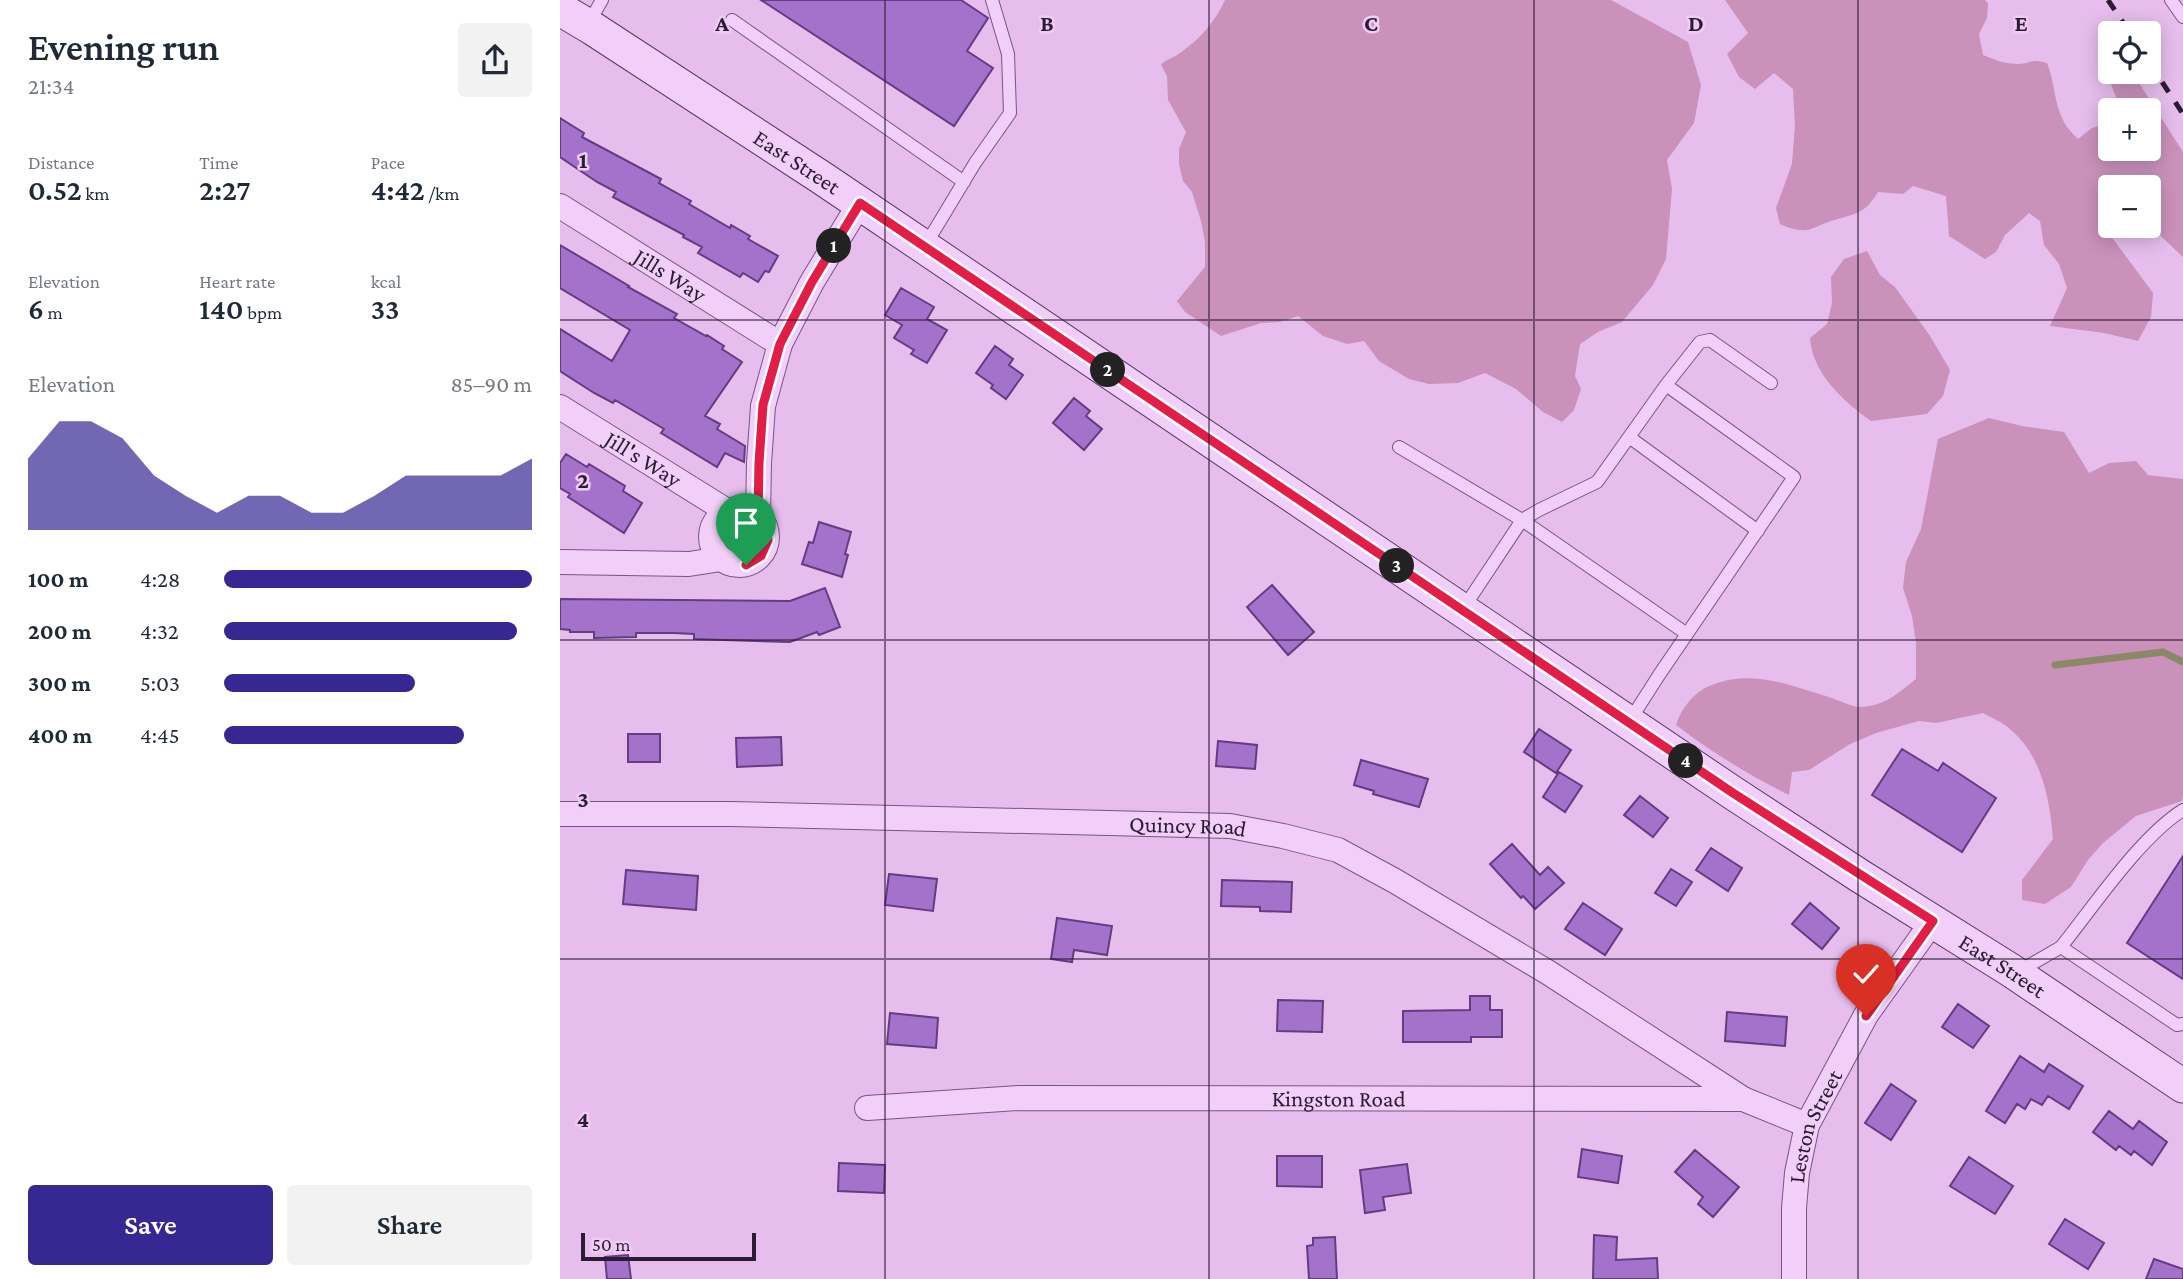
<!DOCTYPE html>
<html lang="en">
<head>
<meta charset="utf-8">
<style>
  :root { --surface:#fff; --page:#f2f2f3; --text:#1f2937; --muted:#747a83; --accent:#362793 }
  body { margin:0; font-family:"Crimson Pro",serif; background:var(--page); color:var(--text); height:100vh; display:flex; flex-direction:column; font-size:26px; white-space:nowrap }
  * { box-sizing:border-box; margin:0 }
  p { font-size:23px; color:var(--muted) }
  .icon { flex:none; width:38px; height:38px; fill:none; stroke:currentColor; stroke-width:2; stroke-linecap:round; stroke-linejoin:round }
  .map { position:relative; flex:1; overflow:hidden }
  .side { display:flex; flex-direction:column; background:var(--surface); width:560px }
  .side>* { flex:none }
  .controls { position:absolute; left:1538px; top:21px; display:grid; gap:14px }
  .controls a { display:grid; place-items:center; width:63px; height:63px; border-radius:7px; background:var(--surface); box-shadow:0 4px 18px #0003; font-size:35px }
  .scale { position:absolute; left:21px; bottom:18px; width:175px; box-sizing:border-box; padding-left:7px; border:4px solid #2b1b34; border-top:0; font-size:19px; line-height:24px; white-space:nowrap; color:#2b1b34; -webkit-text-stroke:5px #efccf5; paint-order:stroke }
  .pin { position:absolute; display:grid; place-items:center; width:60px; height:60px; color:#fff; margin:-72px -30px; border-radius:50% 50% 50% 0; rotate:-45deg; box-shadow:0 0 7px #0007 }
  .pin .icon { rotate:45deg }
  .km { position:absolute; width:35px; height:35px; margin:-18px; border-radius:50%; background:#222; color:#fff; font-size:19px; line-height:35px; text-align:center }
  .round { display:grid; place-items:center; flex:none; width:74px; height:74px; border-radius:7px; background:var(--page) }
  .summary { display:flex; align-items:center; justify-content:space-between; height:119px; padding:0 28px }
  h1 { font-size:38px; font-weight:600; line-height:52px }
  .figures { display:grid; grid-template-columns:repeat(3,1fr); gap:10px; height:119px; padding:7px 28px }
  .figures div { display:grid; align-content:center }
  .figures b { font-size:30px; font-weight:600 }
  .figures small { font-size:19px; font-weight:400 }
  .figures p { font-size:19px }
  .chart { height:196px; padding:14px 28px }
  .chart p { display:flex; justify-content:space-between }
  .chart svg { width:100%; height:126px; margin-top:7px; fill:var(--accent); opacity:.7 }
  .cta { display:flex; gap:14px; margin-top:auto; padding:14px 28px }
  .cta a { flex:1; height:80px; border-radius:7px; background:var(--accent); color:#fff; font-size:28px; font-weight:600; line-height:80px; text-align:center }
  .cta a+a { background:var(--page); color:var(--text) }
  ul { padding:0 28px; list-style:none; font-size:23px }
  li { display:grid; grid-template-columns:112px 84px 1fr; align-items:center; height:52px }
  li i { height:18px; border-radius:9px; background:var(--accent) }
  main { display:flex; flex:1; min-height:0 }
  .map>svg:first-child { display:block }
  .green { fill:#ca91bb }
  .lines { fill:none; stroke-linecap:round; stroke-linejoin:round }
  .stream { stroke:#8b8868; stroke-width:7 }
  .building { fill:#a572cb; stroke:#633c83; stroke-width:2 }
  .service-casing { stroke:#765684; stroke-width:14 }
  .minor-casing { stroke:#765684; stroke-width:26 }
  .secondary-casing { stroke:#563a66; stroke-width:35 }
  .service { stroke:#f2cff8; stroke-width:12 }
  .minor { stroke:#f2cff8; stroke-width:24 }
  .secondary { stroke:#f2cff8; stroke-width:33 }
  .rail { stroke:#2b1b34; stroke-width:5; stroke-dasharray:12 12; stroke-linecap:butt }
  .route-casing { stroke:#fff; stroke-width:14 }
  .route { stroke:#e11d48; stroke-width:9 }
  .grid { fill:none; stroke:#2b1b34; stroke-width:2; stroke-opacity:0.55 }
  .labels { text-anchor:middle; stroke-width:5; stroke-linejoin:round; paint-order:stroke }
  .street-label { font-size:23px; fill:#2b1b34; stroke:#efccf5 }
  .grid-label { font-size:23px; text-anchor:middle; font-weight:bold; fill:#2b1b34; stroke:#efccf5; stroke-width:5; stroke-linejoin:round; paint-order:stroke }
</style>
</head>
<body>
<main>
<section class="side">
<div class="summary"><div><h1>Evening run</h1><p>21:34</p></div><a class="round"><svg class="icon" aria-label="share" viewBox="0 0 24 24"><path d="M12 15V3M7 8l5-5 5 5M5 13v7h14v-7"/></svg></a></div>
<div class="figures">
<div><p>Distance</p><b>0.52<small> km</small></b></div>
<div><p>Time</p><b>2:27</b></div>
<div><p>Pace</p><b>4:42<small> /km</small></b></div>
</div>
<div class="figures">
<div><p>Elevation</p><b>6<small> m</small></b></div>
<div><p>Heart rate</p><b>140<small> bpm</small></b></div>
<div><p>kcal</p><b>33</b></div>
</div>
<div class="chart"><p><span>Elevation</span>85–90 m</p>
<svg viewBox="0 0 160 44" preserveAspectRatio="none"><path d="M0 44V19L10 6L20 6L30 12L40 25L50 32L60 38L70 32L80 32L90 38L100 38L110 32L120 25L130 25L140 25L150 25L160 19V44z"/></svg>
</div>
<ul>
<li><b>100 m</b>4:28<i style="width:100%"></i></li>
<li><b>200 m</b>4:32<i style="width:95%"></i></li>
<li><b>300 m</b>5:03<i style="width:62%"></i></li>
<li><b>400 m</b>4:45<i style="width:78%"></i></li>
</ul>
<div class="cta"><a>Save</a><a>Share</a></div>
</section>
<div class="map">
<svg width="1623" height="1279" viewBox="0 0 1623 1279">
  <rect width="100%" height="100%" fill="#e6bded"/>
  <path class="green" d="M 665,0 L 1051,0 L 1128,42 L 1141,85 L 1134,123 L 1107,160 L 1112,189 L 1106,259 L 1093,285 L 1062,322 L 1038,332 L 1020,344 L 1015,376 L 1021,389 L 1014,410 L 1002,422 L 983,412 L 956,389 L 925,373 L 898,383 L 869,384 L 849,379 L 819,361 L 804,341 L 787,344 L 763,336 L 738,316 L 720,322 L 701,323 L 661,336 L 625,312 L 617,301 L 645,267 L 645,242 L 641,221 L 632,192 L 623,181 L 619,164 L 619,149 L 626,132 L 608,100 L 607,76 L 601,65 C 606,59 613,58 620,53 C 640,39 655,22 665,0 Z
    M 1165,0 L 1425,0 L 1428,3 L 1427,18 L 1419,34 L 1423,55 C 1435,60 1445,64 1458,64 C 1472,64 1469,58 1487,63 C 1495,82 1494,105 1504,122 C 1507,128 1513,134 1518,139 L 1532,128 L 1545,124 L 1550,115 L 1550,149 L 1589,149 L 1589,110 L 1553,110 L 1558,103 L 1539,52 L 1549,36 L 1550,72 L 1572,72 L 1623,152 L 1623,257 L 1589,225 L 1589,187 L 1550,187 L 1550,200 L 1542,224 L 1593,293 L 1591,317 L 1578,341 L 1544,333 L 1490,326 L 1507,288 L 1499,264 L 1484,245 L 1480,221 L 1469,213 L 1445,235 L 1436,252 L 1425,259 L 1389,236 L 1386,196 L 1353,186 L 1343,194 L 1318,192 C 1304,216 1292,214 1268,222 C 1261,224 1254,229 1247,230 C 1238,231 1229,228 1220,224 L 1216,208 L 1232,164 L 1235,125 L 1233,89 L 1214,73 L 1195,89 L 1179,77 L 1167,54 L 1188,33 Z
    M 1307,251 L 1320,275 L 1335,287 L 1370,336 L 1390,370 L 1383,396 L 1367,414 L 1311,421 C 1284,402 1252,373 1250,338 L 1267,324 L 1272,303 L 1271,277 L 1284,259 Z
    M 1429,418 L 1462,426 L 1504,432 L 1529,473 L 1549,463 L 1576,461 L 1588,475 L 1623,479 L 1623,797 L 1622,801 L 1576,816 L 1543,843 L 1528,860 L 1511,887 L 1485,904 L 1462,900 L 1462,880 L 1493,839 C 1490,800 1482,756 1451,730 C 1444,723 1432,718 1423,713 L 1376,723 L 1359,721 L 1316,733 L 1290,744 L 1249,770 L 1232,772 L 1229,795 C 1189,775 1151,752 1116,725 C 1121,709 1133,693 1149,686 C 1191,668 1228,685 1269,697 C 1278,700 1290,706 1299,707 C 1324,707 1338,693 1356,679 L 1356,643 L 1352,616 L 1343,588 L 1346,562 L 1361,529 L 1378,439 Z"/>
  <g class="lines">
    <path class="stream" d="M 1495,665 L 1603,652 L 1623,662"/>
  </g>
  <path class="building" d="M 201,0 L 401,0 L 428,18 L 407,51 L 433,68 L 394,126 Z
    M 0,118 L 24,133 L 22,137 L 101,179 L 99,183 L 131,201 L 129,204 L 170,228 L 171,225 L 190,236 L 188,239 L 218,256 L 209,272 L 205,271 L 198,282 L 183,273 L 180,277 L 138,253 L 142,247 L 123,237 L 124,235 L 53,197 L 56,192 L 37,182 L 0,157 Z
    M 0,245 L 69,286 L 68,287 L 117,314 L 114,318 L 146,336 L 147,335 L 164,346 L 162,349 L 182,362 L 145,416 L 160,424 L 157,429 L 185,446 L 184,462 L 165,453 L 157,467 L 101,433 L 104,429 L 55,400 L 53,403 L 34,393 L 0,371 L 0,329 L 52,361 L 70,330 L 0,288 Z
    M 341,288 L 374,307 L 367,319 L 387,330 L 367,363 L 351,354 L 354,350 L 334,338 L 342,325 L 325,315 Z
    M 435,346 L 453,359 L 449,365 L 463,375 L 446,399 L 431,388 L 433,385 L 416,373 Z
    M 514,398 L 530,411 L 526,416 L 542,429 L 524,450 L 493,423 Z
    M 6,454 L 27,467 L 29,464 L 65,486 L 63,491 L 82,503 L 64,533 L 8,497 L 10,494 L 0,488 L 0,463 Z
    M 259,522 L 291,532 L 285,554 L 288,555 L 282,577 L 242,564 L 249,542 L 253,543 Z
    M 712,585 L 754,632 L 728,655 L 687,607 Z
    M 265,588 L 280,627 L 259,635 L 257,632 L 230,642 L 134,639 L 134,634 L 114,633 L 76,633 L 76,637 L 34,638 L 34,632 L 10,632 L 10,630 L 0,629 L 0,599 L 230,601 Z
    M 979,729 L 1011,750 L 996,773 L 964,752 Z
    M 68,734 L 100,734 L 100,762 L 68,762 Z
    M 221,737 L 222,765 L 177,767 L 176,738 Z
    M 658,741 L 697,745 L 695,769 L 656,766 Z
    M 1342,749 L 1378,771 L 1383,763 L 1436,798 L 1402,852 L 1312,795 Z
    M 801,760 L 868,779 L 859,807 L 813,794 L 814,791 L 794,785 Z
    M 999,772 L 1022,786 L 1005,812 L 983,797 Z
    M 1080,796 L 1108,818 L 1093,837 L 1064,815 Z
    M 952,844 L 980,875 L 988,867 L 1004,883 L 975,909 L 963,896 L 961,898 L 930,864 Z
    M 1151,848 L 1182,868 L 1168,891 L 1136,870 Z
    M 1623,856 L 1623,979 L 1567,943 Z
    M 1111,869 L 1132,882 L 1116,906 L 1095,893 Z
    M 66,870 L 138,876 L 136,910 L 63,904 Z
    M 329,874 L 377,879 L 373,911 L 325,905 Z
    M 662,880 L 732,882 L 731,912 L 700,911 L 700,907 L 661,906 Z
    M 1023,903 L 1062,929 L 1045,955 L 1005,929 Z
    M 1250,903 L 1279,928 L 1262,949 L 1232,924 Z
    M 497,918 L 552,926 L 547,955 L 514,950 L 512,962 L 491,959 Z
    M 910,996 L 930,996 L 930,1010 L 942,1010 L 942,1037 L 911,1037 L 911,1042 L 843,1042 L 843,1011 L 910,1010 Z
    M 718,1000 L 763,1001 L 762,1032 L 717,1031 Z
    M 1398,1004 L 1429,1026 L 1413,1048 L 1382,1027 Z
    M 1167,1012 L 1227,1017 L 1225,1046 L 1165,1041 Z
    M 330,1013 L 378,1018 L 376,1048 L 327,1044 Z
    M 1460,1056 L 1484,1072 L 1489,1064 L 1523,1086 L 1509,1109 L 1488,1096 L 1482,1105 L 1471,1099 L 1465,1109 L 1457,1104 L 1445,1123 L 1426,1111 Z
    M 1331,1084 L 1356,1101 L 1331,1140 L 1305,1123 Z
    M 1549,1111 L 1573,1129 L 1579,1121 L 1607,1142 L 1592,1165 L 1574,1151 L 1571,1155 L 1559,1146 L 1556,1150 L 1533,1132 Z
    M 1022,1149 L 1062,1156 L 1058,1183 L 1018,1177 Z
    M 1135,1150 L 1179,1187 L 1153,1217 L 1138,1204 L 1143,1197 L 1115,1172 Z
    M 717,1156 L 762,1156 L 762,1187 L 717,1186 Z
    M 1409,1157 L 1453,1186 L 1435,1214 L 1390,1186 Z
    M 279,1163 L 325,1165 L 324,1193 L 278,1191 Z
    M 847,1164 L 851,1193 L 823,1197 L 825,1210 L 805,1213 L 800,1170 Z
    M 1505,1219 L 1544,1243 L 1528,1269 L 1489,1244 Z
    M 1034,1235 L 1057,1237 L 1056,1260 L 1097,1258 L 1098,1279 L 1033,1279 Z
    M 775,1237 L 777,1279 L 749,1279 L 747,1246 L 753,1245 L 753,1238 Z
    M 68,1255 L 71,1279 L 47,1279 L 45,1257 Z
    M 1594,1259 L 1623,1269 L 1623,1279 L 1586,1279 Z"/>
  <g class="lines">
    <defs>
      <path id="service" d="M 1611,0 L 1623,17
        M 172,20 L 404,182
        M 28,24 L 42,0
        M 365,246 L 415,163 L 450,113 L 448,54 L 432,0
        M 1106,385 L 1140,342 L 1150,340 L 1211,383
        M 1069,437 L 1198,531
        M 839,447 L 962,520 L 1127,634
        M 903,609 L 962,520 L 979,510 L 1037,482 L 1106,385 L 1234,477 L 1099,675 L 1069,722
        M 1501,947 C 1534,906 1580,837 1623,810
        M 1458,972 L 1501,947 L 1617,1025 L 1623,1024"/>
      <g id="minor">
        <path id="s1" d="M 0,206 L 220,344"/>
        <path id="s2" d="M 0,407 L 167,511"/>
        <circle cx="179" cy="537" r="28"/>
        <path d="M 198,515 L 199,463 L 203,406 L 220,344 L 252,282 L 300,203"/>
        <path d="M 0,562 L 129,564 L 161,559"/>
        <path id="s3" d="M 0,814 L 170,814 L 670,826 L 723,836 L 778,850 L 835,881 L 989,973 L 1183,1099"/>
        <path id="s4" d="M 307,1108 L 459,1098 L 1183,1099 L 1247,1125"/>
        <path id="s5" d="M 1234,1279 L 1234,1208 L 1237,1173 L 1247,1125 L 1306,1015 L 1373,921"/>
      </g>
      <g id="secondary">
        <path id="s6" d="M 0,9 L 32,28 L 262,178 L 1173,793 L 1300,876 L 1452,971 L 1623,1086"/>
      </g>
    </defs>
    <use href="#service" class="service-casing"/>
    <use href="#minor" class="minor-casing"/>
    <use href="#secondary" class="secondary-casing"/>
    <use href="#service" class="service"/>
    <use href="#minor" class="minor"/>
    <use href="#secondary" class="secondary"/>
    <path class="rail" d="M 1548,0 L 1570,33
      M 1589,62 L 1623,114"/>
  </g>
  <g class="lines">
    <defs>
      <path id="route" d="M 186,565 L 201,556 L 208,540 L 204,522 L 198,515 L 199,463 L 203,405 L 220,344 L 252,282 L 300,203 L 1173,793 L 1373,921 L 1306,1016"/>
    </defs>
    <use href="#route" class="route-casing"/>
    <use href="#route" class="route"/>
  </g>
  <path class="grid" d="M 325,0 L 325,1279M 649,0 L 649,1279M 974,0 L 974,1279M 1298,0 L 1298,1279M 0,320 L 1623,320M 0,640 L 1623,640M 0,959 L 1623,959"/>
  <g class="labels">
    <g class="street-label">
      <text dy="8" stroke="none"><textPath href="#s6" startOffset="282">East Street</textPath></text>
      <text dy="8" stroke="none"><textPath href="#s1" startOffset="130">Jills Way</textPath></text>
      <text dy="8" stroke="none"><textPath href="#s2" startOffset="98">Jill's Way</textPath></text>
      <text dy="8" stroke="none"><textPath href="#s3" startOffset="628">Quincy Road</textPath></text>
      <text dy="8" stroke="none"><textPath href="#s6" startOffset="1731">East Street</textPath></text>
      <text dy="8" stroke="none"><textPath href="#s4" startOffset="472">Kingston Road</textPath></text>
      <text dy="8" stroke="none"><textPath href="#s5" startOffset="156">Leston Street</textPath></text>
    </g>
  </g>
  <g class="grid-label">
    <text x="162" y="31">A</text>
    <text x="487" y="31">B</text>
    <text x="811" y="31">C</text>
    <text x="1136" y="31">D</text>
    <text x="1461" y="31">E</text>
    <text x="23" y="168">1</text>
    <text x="23" y="488">2</text>
    <text x="23" y="807">3</text>
    <text x="23" y="1127">4</text>
  </g>
</svg>
<div class="controls">
<a><svg class="icon" aria-label="locate" viewBox="0 0 24 24"><circle cx="12" cy="12" r="6"/><path d="M12 2v4M12 18v4M2 12h4M18 12h4"/></svg></a>
<a>+</a>
<a>−</a>
</div>
<div class="scale">50 m</div>
<div class="pin" style="left:186px;top:565px;background:#1e9e55"><svg class="icon" aria-label="arrive" viewBox="0 0 24 24"><path d="M6 21V4h12l-3 4 3 4H6"/></svg></div>
<div class="pin" style="left:1306px;top:1016px;background:#d93025"><svg class="icon" aria-label="check" viewBox="0 0 24 24"><path d="M5 12l5 5 9-10"/></svg></div>
<b class="km" style="left:274px;top:246px">1</b>
<b class="km" style="left:548px;top:370px">2</b>
<b class="km" style="left:837px;top:566px">3</b>
<b class="km" style="left:1126px;top:761px">4</b>
</div>
</main>
</body>
</html>
